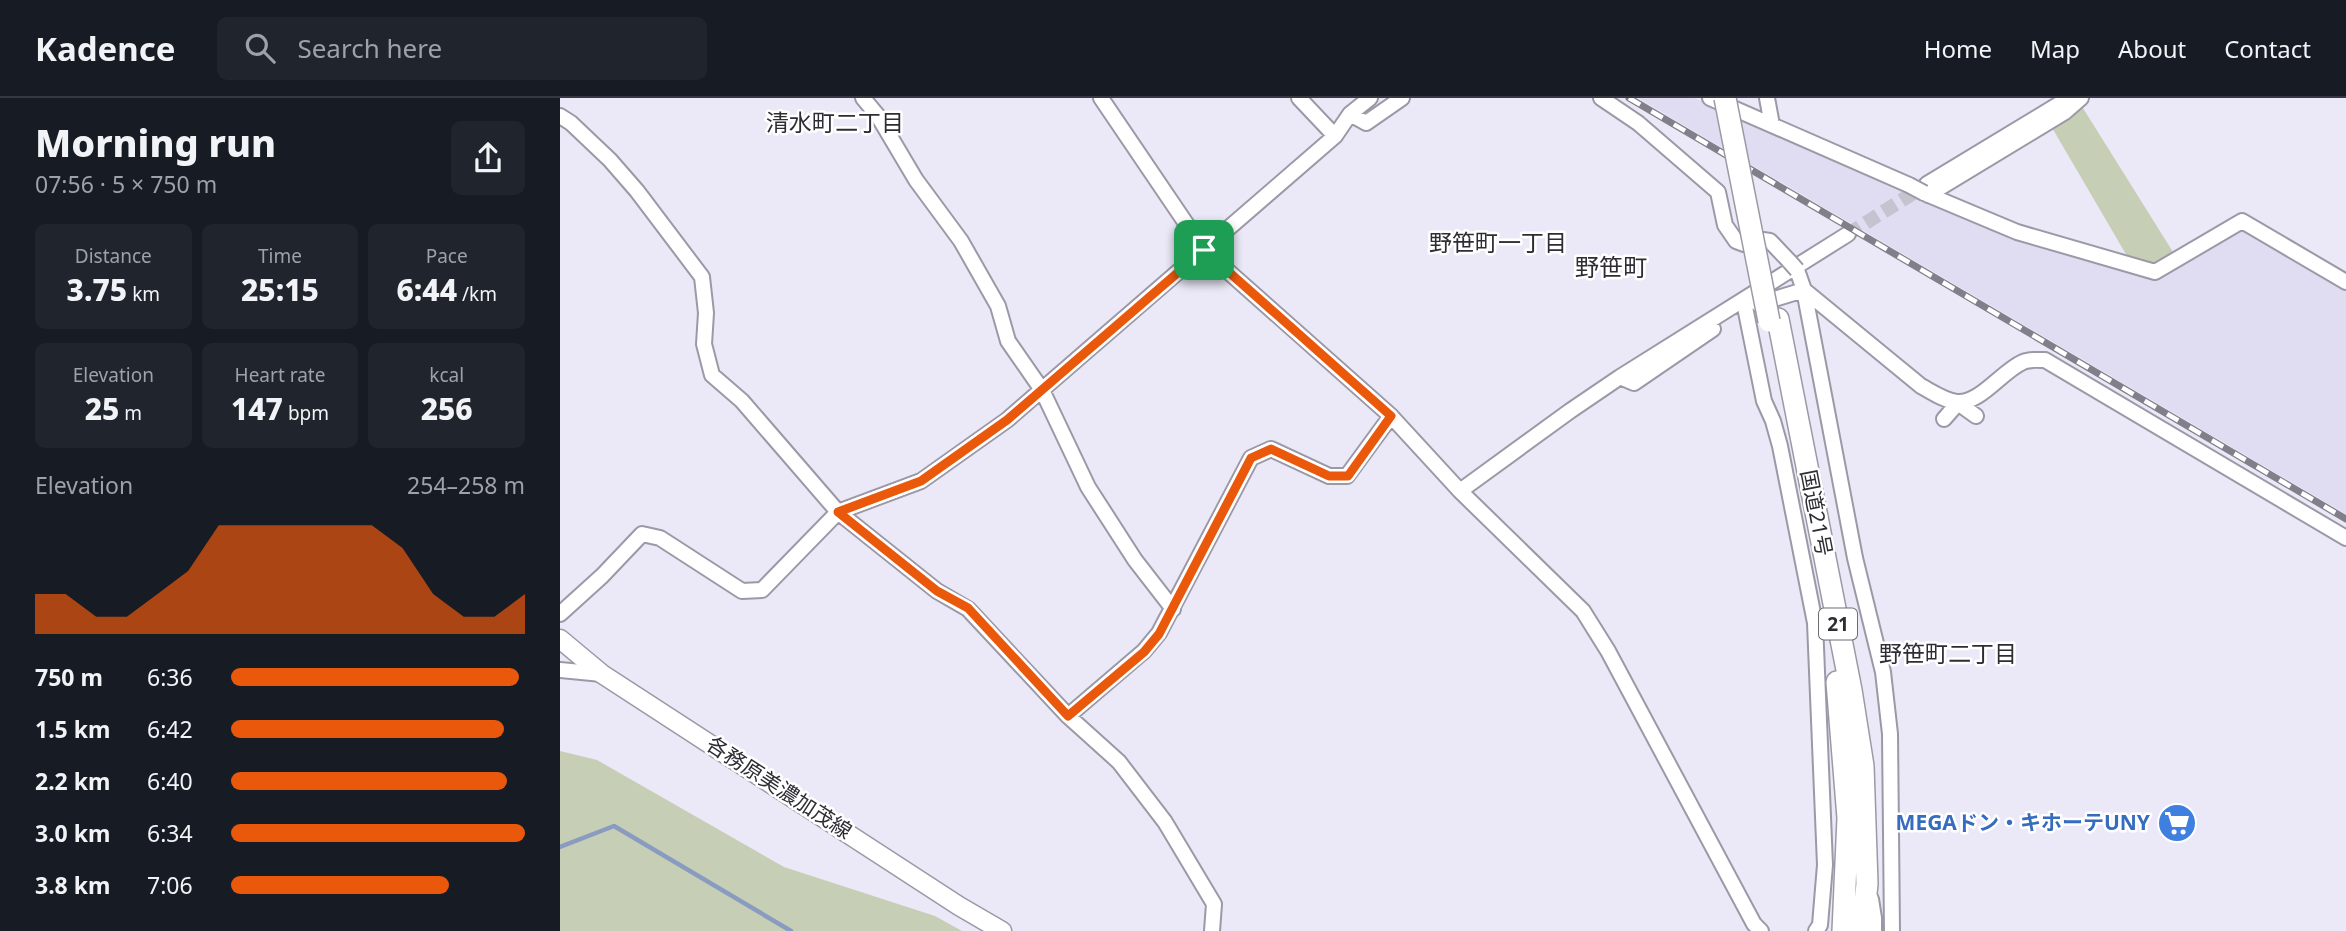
<!DOCTYPE html>
<html lang="en">
<head>
<meta charset="utf-8">
<style>
  :root { --surface:#171b24; --page:#20242c; --text:#f1f3f6; --muted:#9ea1a6; --line:#363941; --accent:#ea580c }
  body { margin:0; font-family:"Noto Sans","Noto Sans JP",sans-serif; background:var(--page); color:var(--text); height:100vh; display:flex; flex-direction:column; font-size:26px; white-space:nowrap }
  * { box-sizing:border-box; margin:0 }
  p { font-size:23px; color:var(--muted) }
  .icon { flex:none; width:38px; height:38px; fill:none; stroke:currentColor; stroke-width:2; stroke-linecap:round; stroke-linejoin:round }
  .map { position:relative; flex:1; overflow:hidden }
  .sheet { display:flex; flex-direction:column; background:var(--surface); width:560px }
  .sheet>* { flex:none }
  .pin { position:absolute; display:grid; place-items:center; width:60px; height:60px; color:#fff; margin:-30px; border-radius:14px; box-shadow:0 4px 10px #0006 }
  .round { display:grid; place-items:center; flex:none; width:74px; height:74px; border-radius:10px; background:var(--page) }
  .headline { display:flex; align-items:center; justify-content:space-between; height:119px; padding:0 35px }
  h1 { font-size:38px; font-weight:800; line-height:52px }
  .metrics { display:grid; grid-template-columns:repeat(3,1fr); gap:10px; height:119px; padding:7px 35px }
  .metrics div { display:grid; align-content:center; border-radius:10px; background:var(--page); text-align:center }
  .metrics b { font-size:30px; font-weight:800 }
  .metrics small { font-size:19px; font-weight:400 }
  .metrics p { font-size:19px }
  .chart { height:196px; padding:14px 35px }
  .chart p { display:flex; justify-content:space-between }
  .chart svg { width:100%; height:126px; margin-top:7px; fill:var(--accent); opacity:.7 }
  ul { padding:0 35px; list-style:none; font-size:23px }
  li { display:grid; grid-template-columns:112px 84px 1fr; align-items:center; height:52px }
  li i { height:18px; border-radius:9px; background:var(--accent) }
  header { display:flex; align-items:center; gap:42px; box-sizing:border-box; height:98px; padding:0 35px; background:var(--surface); border-bottom:2px solid var(--line) }
  header strong { font-size:33px }
  nav { display:flex; gap:38px; margin-inline-start:auto; font-size:24px }
  .search { width:490px; height:63px; background:var(--page); display:flex; align-items:center; gap:18px; box-sizing:border-box; padding:0 24px; border-radius:10px; color:var(--muted); font-size:26px }
  main { display:flex; flex:1; min-height:0 }
  .map>svg:first-child { display:block }
  .built { fill:#e0dcf2 }
  .green { fill:#c6cfb6 }
  .lines { fill:none; stroke-linecap:round; stroke-linejoin:round }
  .stream { stroke:#899cc0; stroke-width:4.5 }
  .minor-tunnel { stroke:#c5c3d0; stroke-width:14; stroke-dasharray:14 7; stroke-linecap:butt }
  .minor-casing { stroke:#9c99a7; stroke-width:18 }
  .major-casing { stroke:#9c99a7; stroke-width:21 }
  .highway-casing { stroke:#9c99a7; stroke-width:24 }
  .minor { stroke:#fff; stroke-width:14 }
  .major { stroke:#fff; stroke-width:18 }
  .highway { stroke:#fff; stroke-width:21 }
  .rail-casing { stroke:#817f89; stroke-width:7 }
  .rail { stroke:#fff; stroke-width:4.5; stroke-dasharray:13; stroke-linecap:butt }
  .minor-bridge-casing { stroke:#9c99a7; stroke-width:18; stroke-linecap:butt }
  .highway-bridge-casing { stroke:#9c99a7; stroke-width:24; stroke-linecap:butt }
  .minor-bridge { stroke:#fff; stroke-width:14 }
  .highway-bridge { stroke:#fff; stroke-width:21 }
  .route-casing { stroke:#fff; stroke-width:14 }
  .route { stroke:#ea580c; stroke-width:9 }
  .labels { text-anchor:middle; stroke-width:5; stroke-linejoin:round; paint-order:stroke }
  .shield { fill:#fff; stroke:#6d6c70; stroke-width:2 }
  .shield-label { font-size:19px; font-weight:bold; fill:#2f2d33 }
  .street-label { font-size:21px; fill:#2f2d33; stroke:#fff }
  .shop-label { font-size:21px; font-weight:bold; fill:#366cbe; stroke:#fff; text-anchor:end }
  .neighbourhood-label { font-size:23px; fill:#2f2d33; stroke:#fff }
  .quarter-label { font-size:24px; fill:#2f2d33; stroke:#fff }
</style>
</head>
<body>
<header>
<strong>Kadence</strong>
<div class="search"><svg class="icon" aria-label="search" viewBox="0 0 24 24"><circle cx="10" cy="10" r="6"/><path d="M15 15l6 6"/></svg>Search here</div>
<nav><a>Home</a><a>Map</a><a>About</a><a>Contact</a></nav>
</header>
<main>
<section class="sheet">
<div class="headline"><div><h1>Morning run</h1><p>07:56 · 5 × 750 m</p></div><a class="round"><svg class="icon" aria-label="share" viewBox="0 0 24 24"><path d="M12 15V3M7 8l5-5 5 5M5 13v7h14v-7"/></svg></a></div>
<div class="metrics">
<div><p>Distance</p><b>3.75<small> km</small></b></div>
<div><p>Time</p><b>25:15</b></div>
<div><p>Pace</p><b>6:44<small> /km</small></b></div>
</div>
<div class="metrics">
<div><p>Elevation</p><b>25<small> m</small></b></div>
<div><p>Heart rate</p><b>147<small> bpm</small></b></div>
<div><p>kcal</p><b>256</b></div>
</div>
<div class="chart"><p><span>Elevation</span>254–258 m</p>
<svg viewBox="0 0 160 44" preserveAspectRatio="none"><path d="M0 44V30L10 30L20 38L30 38L40 30L50 22L60 6L70 6L80 6L90 6L100 6L110 6L120 14L130 30L140 38L150 38L160 30V44z"/></svg>
</div>
<ul>
<li><b>750 m</b>6:36<i style="width:98%"></i></li>
<li><b>1.5 km</b>6:42<i style="width:93%"></i></li>
<li><b>2.2 km</b>6:40<i style="width:94%"></i></li>
<li><b>3.0 km</b>6:34<i style="width:100%"></i></li>
<li><b>3.8 km</b>7:06<i style="width:74%"></i></li>
</ul>
</section>
<div class="map">
<svg width="1786" height="833" viewBox="0 0 1786 833">
  <rect width="100%" height="100%" fill="#ebe8f7"/>
  <path class="built" d="M 1078,0 L 1134,0 L 1384,110 L 1595,181 L 1686,131 L 1786,190 L 1786,416 Z"/>
  <path class="green" d="M 1521,7 L 1613,154 L 1591,166 L 1567,158 L 1491,28 Z
    M 0,653 L 37,662 L 224,769 L 375,818 L 402,833 L 0,833 Z"/>
  <g class="lines">
    <path class="stream" d="M 0,749 L 54,728 L 231,833"/>
    <path class="minor-tunnel" d="M 1288,136 L 1366,87"/>
    <defs>
      <path id="minor" d="M 303,0 L 318,18 L 356,82 L 401,143 L 438,208 L 448,243 L 482,292 L 528,389 L 575,462 L 613,511
        M 541,0 L 644,152 L 831,318 L 900,393 L 1023,513 L 1048,553 L 1194,826 L 1201,833
        M 739,0 L 775,38
        M 1041,0 L 1078,25 L 1158,94 L 1165,127 L 1176,143 L 1184,146 L 1203,142 L 1210,143 L 1229,163
        M 1150,0 L 1349,87
        M 1207,0 L 1212,27
        M 790,16 L 806,25 L 842,0
        M 0,18 L 11,25 L 50,62 L 77,93 L 142,179 L 146,215 L 144,246 L 152,277 L 182,303 L 278,414 L 377,493 L 408,511 L 508,618 L 559,664 L 605,724 L 654,806 L 652,833
        M 1367,86 L 1509,0
        M 1364,95 L 1457,134 L 1595,174 L 1682,123 L 1786,184
        M 1368,97 L 1505,14 L 1521,0
        M 1237,172 L 1244,192 L 1295,460 L 1323,574 L 1330,636 L 1332,833
        M 1244,192 L 1361,288 C 1372,294 1385,303 1397,304 C 1420,306 1442,273 1463,264 C 1469,261 1478,262 1485,262 L 1786,440
        M 1198,206 L 1244,192
        M 1185,209 L 1204,303 L 1213,323 L 1220,348 L 1255,525 L 1265,767 L 1260,827 L 1256,833
        M 1060,279 L 1074,285 L 1153,231
        M 1384,321 L 1398,305 L 1416,318
        M 900,393 L 1010,313 L 1060,279 L 1288,136
        M 0,516 L 42,478 L 82,436 L 100,440 L 182,493 L 202,492 L 278,414 L 361,383 L 447,322 L 775,38 L 790,16 L 810,0
        M 0,572 L 42,576
        M 508,618 L 584,553 L 599,535 L 691,360 L 711,351 L 769,378 L 787,378 L 831,318
        M 1311,801 L 1314,820 L 1314,833"/>
      <path id="major" d="M 0,541 L 42,576 L 399,808 L 442,833"/>
      <path id="highway" d="M 1218,221 L 1291,592 L 1303,668 L 1307,786 L 1302,833
        M 1277,584 L 1288,720 L 1283,833"/>
    </defs>
    <use href="#minor" class="minor-casing"/>
    <use href="#major" class="major-casing"/>
    <use href="#highway" class="highway-casing"/>
    <use href="#minor" class="minor"/>
    <use href="#major" class="major"/>
    <use href="#highway" class="highway"/>
    <defs>
      <path id="rail" d="M 1069,0 L 1786,421"/>
    </defs>
    <use href="#rail" class="rail-casing"/>
    <use href="#rail" class="rail"/>
    <defs>
      <path id="minor-bridge" d="M 1349,87 L 1364,95
        M 1229,163 L 1237,172"/>
      <path id="highway-bridge" d="M 1165,0 L 1209,223"/>
    </defs>
    <use href="#minor-bridge" class="minor-bridge-casing"/>
    <use href="#highway-bridge" class="highway-bridge-casing"/>
    <use href="#minor-bridge" class="minor-bridge"/>
    <use href="#highway-bridge" class="highway-bridge"/>
  </g>
  <g class="lines">
    <defs>
      <path id="route" d="M 644,152 L 831,318 L 788,378 L 769,378 L 711,351 L 691,360 L 599,536 L 584,554 L 508,618 L 408,510 L 377,493 L 278,414 L 361,383 L 447,322 Z"/>
    </defs>
    <use href="#route" class="route-casing"/>
    <use href="#route" class="route"/>
  </g>
  <defs>
    <symbol id="supermarket-disc" viewBox="-11 -11 22 22"><circle r="9.5" fill="#3f7fe0" stroke="#fff"/><path d="M-6-5.5h2.5l.6 2H6L4.5 2H-2.5L-4.4-4H-6ZM-1.5 3.2a1.3 1.3 0 1 0 .1 0ZM3 3.2a1.3 1.3 0 1 0 .1 0Z" fill="#fff"/></symbol>
  </defs>
  <g fill-rule="evenodd">
    <use href="#supermarket-disc" x="1595" y="703" width="44" height="44"/>
  </g>
  <g class="labels">
    <rect class="shield" x="1259" y="510.5" width="38" height="31" rx="5"/>
    <g class="shield-label">
      <text x="1278" y="533">21</text>
    </g>
    <g class="street-label">
      <text transform="translate(1256 415) rotate(79)" y="7">国道21号</text>
      <text transform="translate(219 690) rotate(33)" y="7">各務原美濃加茂線</text>
    </g>
    <g class="shop-label">
      <text x="1590" y="732">MEGAドン・キホーテUNY</text>
    </g>
    <g class="neighbourhood-label">
      <text x="275" y="33">清水町二丁目</text>
      <text x="938" y="153">野笹町一丁目</text>
      <text x="1388" y="564">野笹町二丁目</text>
    </g>
    <g class="quarter-label">
      <text x="1051" y="178">野笹町</text>
    </g>
  </g>
</svg>
<div class="pin" style="left:644px;top:152px;background:#1e9e55"><svg class="icon" aria-label="arrive" viewBox="0 0 24 24"><path d="M6 21V4h12l-3 4 3 4H6"/></svg></div>
</div>
</main>
</body>
</html>
